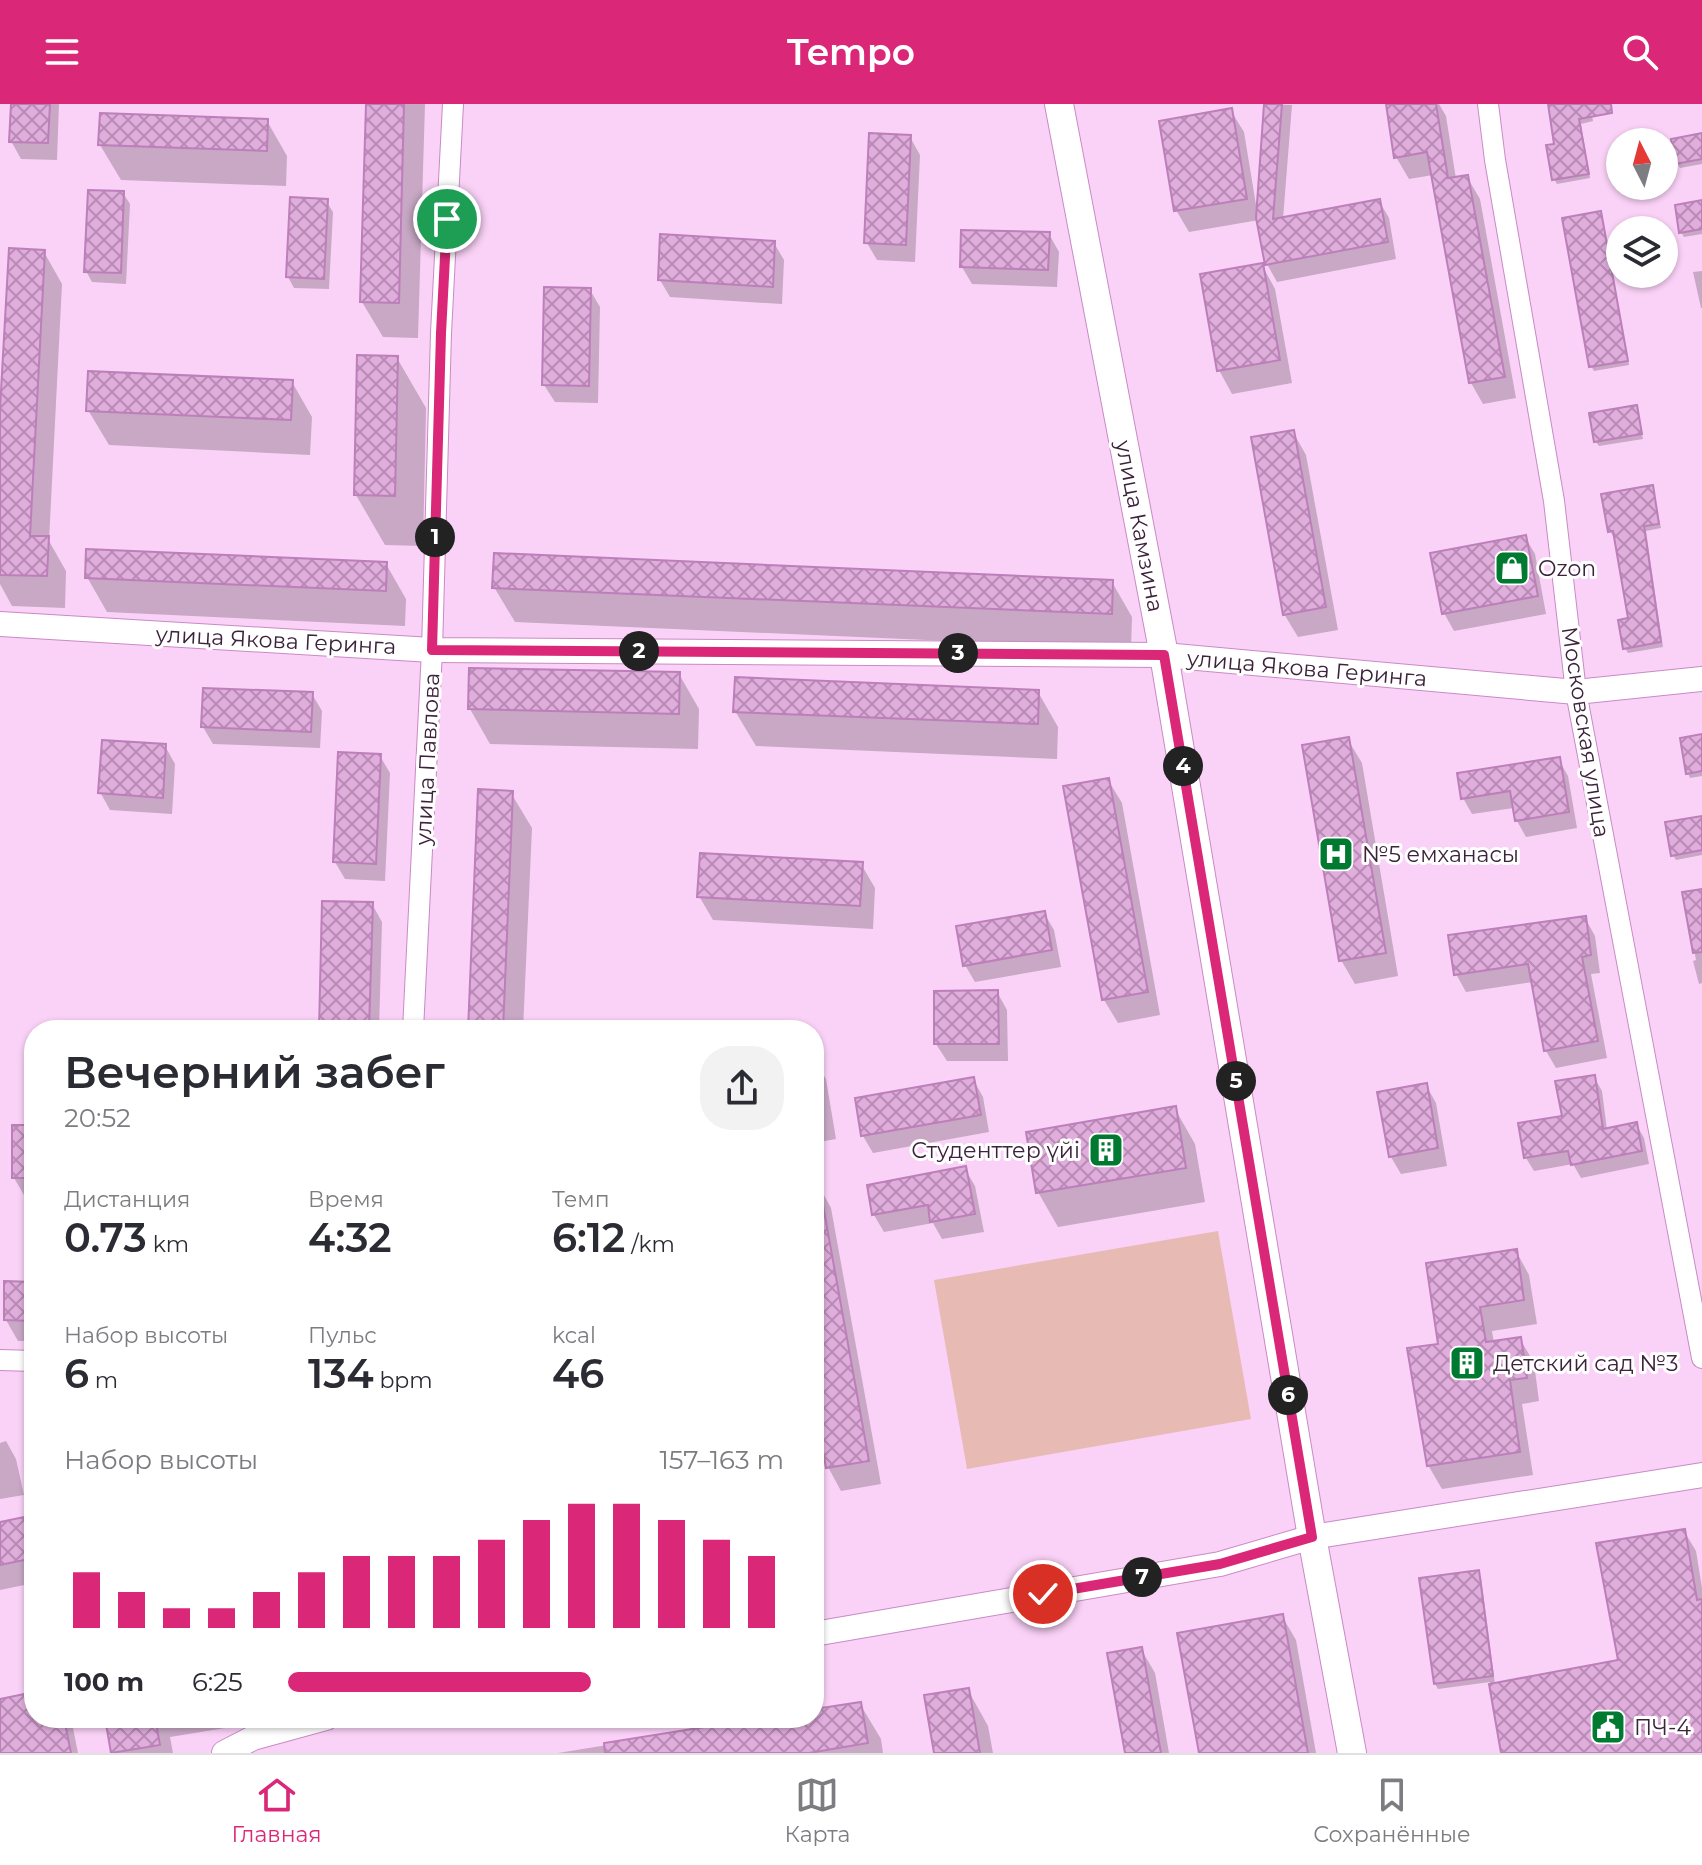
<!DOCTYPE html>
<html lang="ru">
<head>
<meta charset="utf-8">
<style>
  :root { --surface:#fff; --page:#f2f2f3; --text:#2b2b33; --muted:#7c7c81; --line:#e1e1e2; --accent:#db2777 }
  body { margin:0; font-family:Montserrat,sans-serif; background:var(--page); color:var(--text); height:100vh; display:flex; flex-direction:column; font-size:30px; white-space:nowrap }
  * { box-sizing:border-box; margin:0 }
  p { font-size:26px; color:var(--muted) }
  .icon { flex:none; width:44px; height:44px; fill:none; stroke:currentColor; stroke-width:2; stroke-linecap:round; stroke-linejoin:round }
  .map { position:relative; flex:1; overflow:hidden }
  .details { position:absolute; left:24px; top:916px; width:800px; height:708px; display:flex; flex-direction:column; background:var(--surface); border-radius:32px; box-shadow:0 2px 6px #0004 }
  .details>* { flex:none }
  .needle { width:52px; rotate:354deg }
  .tools { position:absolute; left:1606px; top:24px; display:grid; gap:16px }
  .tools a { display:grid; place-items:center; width:72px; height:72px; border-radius:50%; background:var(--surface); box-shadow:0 2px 6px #0004; font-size:40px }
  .pin { position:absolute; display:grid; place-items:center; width:68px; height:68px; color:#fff; margin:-34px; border:4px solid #fff; border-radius:50%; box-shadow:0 2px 8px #0007 }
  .km { position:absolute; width:40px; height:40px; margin:-20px; border-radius:50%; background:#222; color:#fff; font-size:22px; line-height:40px; text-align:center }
  .round { display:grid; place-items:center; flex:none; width:84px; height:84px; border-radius:32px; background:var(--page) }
  .summary { display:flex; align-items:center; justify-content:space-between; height:136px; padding:0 40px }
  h1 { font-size:44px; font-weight:600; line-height:60px }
  .stats { display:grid; grid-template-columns:repeat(3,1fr); gap:12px; height:136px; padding:8px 40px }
  .stats div { display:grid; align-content:center }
  .stats b { font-size:40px; font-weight:600 }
  .stats small { font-size:22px; font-weight:400 }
  .stats p { font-size:22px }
  .chart { height:224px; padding:16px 40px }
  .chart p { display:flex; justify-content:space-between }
  .chart svg { width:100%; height:144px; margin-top:8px; stroke:var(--accent); stroke-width:6 }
  ul { padding:0 40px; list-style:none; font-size:26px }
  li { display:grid; grid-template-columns:128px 96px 1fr; align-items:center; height:60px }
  li i { height:20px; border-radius:10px; background:var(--accent) }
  header { display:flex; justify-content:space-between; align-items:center; height:104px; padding:0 40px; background:var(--accent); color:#fff; font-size:36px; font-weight:600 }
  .tab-bar { display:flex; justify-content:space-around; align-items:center; height:112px; border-top:2px solid var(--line); background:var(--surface); font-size:22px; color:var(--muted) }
  .tab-bar a { display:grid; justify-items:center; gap:4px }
  .tab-bar .active { color:var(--accent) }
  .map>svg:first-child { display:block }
  .grass { fill:#e7bbb4 }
  .shadow { fill:#0003 }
  .building { fill:url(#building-cross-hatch); stroke:#bd7fba; stroke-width:2 }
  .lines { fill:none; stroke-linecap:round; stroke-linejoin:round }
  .minor-casing { stroke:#c98ac5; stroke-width:22 }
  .tertiary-casing { stroke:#c98ac5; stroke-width:26 }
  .secondary-casing { stroke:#c98ac5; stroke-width:30 }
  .minor { stroke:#fff; stroke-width:20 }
  .tertiary { stroke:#fff; stroke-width:24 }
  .secondary { stroke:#fff; stroke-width:28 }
  .route-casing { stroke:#fff; stroke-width:16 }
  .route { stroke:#db2777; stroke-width:10 }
  .labels { text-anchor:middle; stroke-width:6; stroke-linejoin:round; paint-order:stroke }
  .street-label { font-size:22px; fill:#3c233b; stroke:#fff }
  .poi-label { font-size:22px; fill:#3c233b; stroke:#fff; text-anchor:start }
</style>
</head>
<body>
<header><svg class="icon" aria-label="menu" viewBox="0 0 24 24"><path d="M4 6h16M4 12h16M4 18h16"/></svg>Tempo<svg class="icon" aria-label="search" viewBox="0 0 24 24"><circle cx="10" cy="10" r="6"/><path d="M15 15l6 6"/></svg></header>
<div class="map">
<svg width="1702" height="1649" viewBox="0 0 1702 1649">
  <defs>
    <pattern id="building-cross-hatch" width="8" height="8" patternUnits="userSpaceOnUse" patternTransform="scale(2)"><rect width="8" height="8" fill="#e0addc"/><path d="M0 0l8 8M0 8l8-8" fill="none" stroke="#b78cb4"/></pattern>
  </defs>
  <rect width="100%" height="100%" fill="#fad2f7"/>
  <path class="grass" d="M 1218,1127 L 1251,1315 L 967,1365 L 934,1176 Z"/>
  <path class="shadow" d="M 13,0 L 59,0 L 57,56 L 21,55 L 11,37 Z
    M 368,0 L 425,0 L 418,234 L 383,233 L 362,198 Z
    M 1266,0 L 1292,1 L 1283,115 L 1379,97 L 1389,114 L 1396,155 L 1277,178 L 1267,160 L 1259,116 L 1189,128 L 1176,106 L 1231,7 L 1244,28 L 1257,107 Z
    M 1388,0 L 1439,0 L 1446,12 L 1456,75 L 1467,73 L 1480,95 L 1516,294 L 1483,300 L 1471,279 L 1433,71 L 1409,75 L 1396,53 Z
    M 1550,0 L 1590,0 L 1593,17 L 1581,20 L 1590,74 L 1557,80 L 1554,75 L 1557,42 Z
    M 267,17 L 287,52 L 286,82 L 121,76 L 100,41 Z
    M 1702,31 L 1702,60 L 1680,64 L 1677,59 Z
    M 910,33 L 920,51 L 915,158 L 877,156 L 867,139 Z
    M 123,89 L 130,100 L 126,180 L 92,178 L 86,167 Z
    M 326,97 L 333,108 L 329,185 L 294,184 L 288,173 Z
    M 1702,98 L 1702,130 L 1684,133 L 1681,128 Z
    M 1600,109 L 1629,261 L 1594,267 L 1591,262 Z
    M 1049,130 L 1059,148 L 1057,183 L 972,180 L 962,163 Z
    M 774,139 L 784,156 L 782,200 L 670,193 L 660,176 Z
    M 44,148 L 62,180 L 49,437 L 66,467 L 65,504 L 12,502 L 0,480 L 0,350 Z
    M 1262,161 L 1275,185 L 1292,279 L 1232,290 L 1219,266 Z
    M 1702,167 L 1702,204 L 1701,204 L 1693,168 Z
    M 590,186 L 600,203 L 598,299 L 555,298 L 544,281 Z
    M 397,254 L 426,304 L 423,442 L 385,441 L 356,391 Z
    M 292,278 L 312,313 L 310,351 L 109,341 L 88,306 Z
    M 1636,303 L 1643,335 L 1599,342 L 1596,338 Z
    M 1293,328 L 1306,351 L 1338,526 L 1298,533 L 1284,510 Z
    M 1652,383 L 1661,424 L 1646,427 L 1663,543 L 1628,549 L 1625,544 L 1631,516 L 1616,432 L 1613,432 L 1610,427 Z
    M 1525,433 L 1535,450 L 1546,510 L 1454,527 L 1444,509 Z
    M 386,460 L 406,495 L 405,522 L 107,508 L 87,473 Z
    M 1112,478 L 1132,513 L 1131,545 L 515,518 L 494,483 Z
    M 679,570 L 699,605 L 698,645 L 490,640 L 470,605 Z
    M 1038,588 L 1058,623 L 1057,655 L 756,642 L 735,607 Z
    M 312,590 L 322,607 L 320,644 L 213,640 L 203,623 Z
    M 1702,632 L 1702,672 L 1690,674 L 1688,669 Z
    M 1348,636 L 1362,659 L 1398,872 L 1355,880 L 1341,856 Z
    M 165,642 L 175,660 L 172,710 L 110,706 L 100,688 Z
    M 380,652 L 390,669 L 385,777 L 345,775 L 335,758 Z
    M 1559,656 L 1568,672 L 1577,724 L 1526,733 L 1517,717 L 1514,704 L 1472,710 L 1463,694 Z
    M 1108,676 L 1122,699 L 1160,911 L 1118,919 L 1104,896 L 1065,684 Z
    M 511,689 L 532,724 L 523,926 L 470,926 Z
    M 1702,714 L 1702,751 L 1676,756 L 1673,751 Z
    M 861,760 L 875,784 L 873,825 L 713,816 L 699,792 Z
    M 1702,787 L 1702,879 L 1699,880 L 1693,857 L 1696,856 L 1684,790 Z
    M 372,800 L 382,818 L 379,926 L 321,926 Z
    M 1044,809 L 1054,826 L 1061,863 L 975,878 L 965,861 Z
    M 1585,814 L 1595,832 L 1600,869 L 1591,870 L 1607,954 L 1556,964 L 1546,947 L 1533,878 L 1466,888 L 1456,870 Z
    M 997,888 L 1007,906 L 1008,957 L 947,957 L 936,940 Z
    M 814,955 L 826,975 L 836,1035 L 814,1039 Z
    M 1594,973 L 1602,987 L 1607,1026 L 1636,1020 L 1644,1034 L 1649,1060 L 1581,1074 L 1573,1060 L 1534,1067 L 1526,1054 L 1520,1021 L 1564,1013 Z
    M 973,975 L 983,993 L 989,1028 L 873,1049 L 863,1032 L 857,996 Z
    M 1426,981 L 1436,999 L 1447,1062 L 1401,1070 L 1391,1053 Z
    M 1175,1005 L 1195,1040 L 1205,1098 L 1058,1123 L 1038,1088 Z
    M 34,1023 L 34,1091 L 24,1091 L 14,1074 Z
    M 965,1065 L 975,1082 L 984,1128 L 942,1135 L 933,1119 L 884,1128 L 874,1111 L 869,1082 Z
    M 818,1080 L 831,1104 L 881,1380 L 841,1387 L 828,1363 L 814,1286 L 814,1081 Z
    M 1516,1147 L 1529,1171 L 1537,1220 L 1492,1227 L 1494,1239 L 1520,1235 L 1534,1259 L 1539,1297 L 1522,1300 L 1533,1371 L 1442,1385 L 1428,1361 L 1440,1241 Z
    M 34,1180 L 34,1237 L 18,1237 L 6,1216 Z
    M 6,1337 L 16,1355 L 24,1391 L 0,1395 L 0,1339 Z
    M 34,1413 L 34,1479 L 0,1486 L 0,1420 Z
    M 1684,1427 L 1696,1447 L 1702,1484 L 1702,1649 L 1503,1649 L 1490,1578 L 1438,1585 L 1435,1580 L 1478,1468 L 1481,1473 L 1495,1580 L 1620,1558 Z
    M 1282,1512 L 1296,1536 L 1316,1649 L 1201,1649 Z
    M 1141,1545 L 1155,1569 L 1169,1649 L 1127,1649 Z
    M 968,1586 L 988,1622 L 993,1649 L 936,1649 Z
    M 34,1590 L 34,1614 L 71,1614 L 78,1649 L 0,1649 L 0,1597 Z
    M 860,1600 L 881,1635 L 883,1649 L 558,1649 L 773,1614 L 814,1614 L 814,1607 Z
    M 107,1614 L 287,1614 L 170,1633 L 173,1649 L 113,1649 Z"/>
  <path class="building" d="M 11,0 L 50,0 L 48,39 L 9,38 Z
    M 366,0 L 404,0 L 399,199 L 360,198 Z
    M 1264,0 L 1282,0 L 1273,115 L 1380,95 L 1388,138 L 1265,161 L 1256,114 Z
    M 1386,0 L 1436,0 L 1448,74 L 1468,71 L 1505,273 L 1469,279 L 1427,48 L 1394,54 Z
    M 1548,0 L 1611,0 L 1612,9 L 1579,15 L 1589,70 L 1552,76 L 1546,41 L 1554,40 Z
    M 1232,4 L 1247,95 L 1174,107 L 1159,17 Z
    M 100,9 L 268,15 L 267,47 L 98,41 Z
    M 869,29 L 911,31 L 906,141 L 864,139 Z
    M 1702,29 L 1702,55 L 1675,60 L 1671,35 Z
    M 88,86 L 124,87 L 121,169 L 84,168 Z
    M 290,93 L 328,95 L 324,175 L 286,173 Z
    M 1702,96 L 1702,125 L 1679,129 L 1675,101 Z
    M 1601,107 L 1628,257 L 1589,263 L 1562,114 Z
    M 961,126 L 1050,128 L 1048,166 L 960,163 Z
    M 660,130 L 775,137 L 773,183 L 658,176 Z
    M 9,144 L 45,146 L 30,432 L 49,432 L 47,472 L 0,471 L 0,305 Z
    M 1263,159 L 1280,256 L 1217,267 L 1200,170 Z
    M 544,183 L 591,184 L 589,282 L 542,281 Z
    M 357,251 L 398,252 L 395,392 L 354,391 Z
    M 88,267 L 293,276 L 291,316 L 86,307 Z
    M 1637,301 L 1642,330 L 1594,338 L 1589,309 Z
    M 1294,326 L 1326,503 L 1283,511 L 1251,333 Z
    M 1653,381 L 1659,420 L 1644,422 L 1661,538 L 1623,545 L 1618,516 L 1628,514 L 1613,427 L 1608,428 L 1601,390 Z
    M 1526,431 L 1538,492 L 1442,510 L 1430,449 Z
    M 86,445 L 387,458 L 386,487 L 85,474 Z
    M 494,449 L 1113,476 L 1112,510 L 492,484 Z
    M 469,564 L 680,568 L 679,610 L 468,605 Z
    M 735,573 L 1039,586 L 1038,620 L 733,608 Z
    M 203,584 L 313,588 L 311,628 L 201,623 Z
    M 1702,630 L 1702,667 L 1686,670 L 1680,634 Z
    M 1349,633 L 1386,849 L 1339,857 L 1302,641 Z
    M 102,636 L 166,640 L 163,694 L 98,689 Z
    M 338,648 L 381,650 L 376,760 L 333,758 Z
    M 1560,653 L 1569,708 L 1515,717 L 1510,687 L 1461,695 L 1457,669 Z
    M 1109,674 L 1148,888 L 1102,896 L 1063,682 Z
    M 478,685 L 513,687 L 503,926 L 468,926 Z
    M 1702,712 L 1702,746 L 1671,752 L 1665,718 Z
    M 700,749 L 863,758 L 860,802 L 697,793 Z
    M 1702,785 L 1702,848 L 1693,849 L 1682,788 Z
    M 322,797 L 373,798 L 369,926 L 319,926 Z
    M 1045,807 L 1052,846 L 963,862 L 956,822 Z
    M 1586,812 L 1591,851 L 1582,853 L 1598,937 L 1544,947 L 1528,860 L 1454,871 L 1448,831 Z
    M 998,886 L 999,940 L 934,940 L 934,887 Z
    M 1595,971 L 1603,1025 L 1637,1018 L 1642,1047 L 1571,1061 L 1568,1047 L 1524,1054 L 1518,1019 L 1562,1012 L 1555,977 Z
    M 974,973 L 981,1011 L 861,1032 L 855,994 Z
    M 1427,979 L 1438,1044 L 1389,1053 L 1377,988 Z
    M 1176,1002 L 1186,1064 L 1036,1089 L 1026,1028 Z
    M 12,1021 L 34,1021 L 34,1074 L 12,1074 Z
    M 966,1062 L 975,1110 L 930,1118 L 928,1101 L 872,1111 L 867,1081 Z
    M 814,1101 L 823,1101 L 869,1357 L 826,1364 L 814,1297 Z
    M 1517,1145 L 1524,1196 L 1480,1203 L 1486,1238 L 1521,1233 L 1527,1274 L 1510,1276 L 1520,1348 L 1427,1362 L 1407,1244 L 1438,1240 L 1426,1159 Z
    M 4,1177 L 34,1178 L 34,1217 L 4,1216 Z
    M 34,1411 L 34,1454 L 0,1461 L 0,1418 Z
    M 1685,1425 L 1697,1496 L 1702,1495 L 1702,1649 L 1501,1649 L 1489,1580 L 1618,1556 L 1596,1439 Z
    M 1479,1466 L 1493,1572 L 1434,1580 L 1419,1474 Z
    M 1283,1510 L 1308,1649 L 1199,1649 L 1177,1529 Z
    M 1142,1543 L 1161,1649 L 1125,1649 L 1107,1549 Z
    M 969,1584 L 980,1649 L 934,1649 L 924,1591 Z
    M 34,1588 L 34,1614 L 64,1614 L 71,1649 L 0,1649 L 0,1595 Z
    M 861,1598 L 868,1639 L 809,1649 L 605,1649 L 604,1639 L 761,1614 L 814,1614 L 814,1605 Z
    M 105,1614 L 155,1614 L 160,1641 L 111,1649 Z"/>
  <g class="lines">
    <defs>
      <path id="minor" d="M 1488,0 L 1495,56 L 1554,397 L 1576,588 L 1702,1254
        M 413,926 L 432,546 L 441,229 L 453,0
        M 0,1256 L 34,1257"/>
      <path id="tertiary" d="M 0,520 L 432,546 L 1164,551 L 1576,588 L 1702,575
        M 814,1530 L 1220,1460 L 1312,1433 L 1702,1371
        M 224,1649 L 253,1634 L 326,1614"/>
      <path id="secondary" d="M 1059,0 L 1164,551 L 1312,1433 L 1352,1649"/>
    </defs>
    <use href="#minor" class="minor-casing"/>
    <use href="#tertiary" class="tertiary-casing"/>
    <use href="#secondary" class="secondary-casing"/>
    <use href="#minor" class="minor"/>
    <use href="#tertiary" class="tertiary"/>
    <use href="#secondary" class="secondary"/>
  </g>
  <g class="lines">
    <defs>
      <path id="route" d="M 447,115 L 441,229 L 432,546 L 1164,551 L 1312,1433 L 1220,1460 L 1043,1490"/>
    </defs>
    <use href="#route" class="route-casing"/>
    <use href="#route" class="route"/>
  </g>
  <defs>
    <symbol id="shop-square" viewBox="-11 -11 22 22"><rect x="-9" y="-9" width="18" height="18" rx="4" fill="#007a31" stroke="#fff"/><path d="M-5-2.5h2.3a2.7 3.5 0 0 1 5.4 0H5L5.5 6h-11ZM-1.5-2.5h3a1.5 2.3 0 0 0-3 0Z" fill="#fff"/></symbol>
    <symbol id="hospital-square" viewBox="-11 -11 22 22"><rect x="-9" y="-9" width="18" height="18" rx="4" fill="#007a31" stroke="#fff"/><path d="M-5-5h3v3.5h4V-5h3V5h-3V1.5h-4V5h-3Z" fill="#fff"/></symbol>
    <symbol id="building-square" viewBox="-11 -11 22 22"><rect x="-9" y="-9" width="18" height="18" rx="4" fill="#007a31" stroke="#fff"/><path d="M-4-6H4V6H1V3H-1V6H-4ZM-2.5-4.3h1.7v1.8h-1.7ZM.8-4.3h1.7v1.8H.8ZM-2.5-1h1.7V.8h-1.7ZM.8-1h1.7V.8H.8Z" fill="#fff"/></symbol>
    <symbol id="civic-square" viewBox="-11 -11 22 22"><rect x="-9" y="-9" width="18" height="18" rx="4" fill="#007a31" stroke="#fff"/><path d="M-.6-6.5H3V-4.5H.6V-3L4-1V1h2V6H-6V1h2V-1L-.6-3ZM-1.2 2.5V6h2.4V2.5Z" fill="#fff"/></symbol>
  </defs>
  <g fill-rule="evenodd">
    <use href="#shop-square" x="1492" y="444" width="40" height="40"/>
    <use href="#hospital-square" x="1316" y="730" width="40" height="40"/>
    <use href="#building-square" x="1086" y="1026" width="40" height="40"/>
    <use href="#building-square" x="1447" y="1239" width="40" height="40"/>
    <use href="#civic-square" x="1588" y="1603" width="40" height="40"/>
  </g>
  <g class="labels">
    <g class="street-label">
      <text transform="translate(1140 422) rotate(79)" y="8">улица Камзина</text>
      <text transform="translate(276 536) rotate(3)" y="8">улица Якова Геринга</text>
      <text transform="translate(1307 564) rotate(5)" y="8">улица Якова Геринга</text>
      <text transform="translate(1586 628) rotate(81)" y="8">Московская улица</text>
      <text transform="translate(427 655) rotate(-87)" y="8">улица Павлова</text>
    </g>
    <g class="poi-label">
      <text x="1538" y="472">Ozon</text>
      <text x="1362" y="758">№5 емханасы</text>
      <text x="1080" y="1054" text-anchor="end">Студенттер үйі</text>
      <text x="1493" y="1267">Детский сад №3</text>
      <text x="1634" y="1631">ПЧ-4</text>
    </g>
  </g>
</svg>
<div class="tools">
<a><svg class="needle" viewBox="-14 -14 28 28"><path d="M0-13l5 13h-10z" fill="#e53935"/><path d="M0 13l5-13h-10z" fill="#7c7c81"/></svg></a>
<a><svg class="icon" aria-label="layers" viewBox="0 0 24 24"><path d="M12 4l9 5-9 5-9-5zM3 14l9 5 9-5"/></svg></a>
</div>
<div class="pin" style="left:447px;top:115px;background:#1e9e55"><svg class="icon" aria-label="arrive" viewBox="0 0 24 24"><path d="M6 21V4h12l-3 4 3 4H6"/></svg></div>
<div class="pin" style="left:1043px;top:1490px;background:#d93025"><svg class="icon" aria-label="check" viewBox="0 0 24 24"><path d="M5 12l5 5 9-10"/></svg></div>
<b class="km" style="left:435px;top:433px">1</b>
<b class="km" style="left:639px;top:547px">2</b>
<b class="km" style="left:958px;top:549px">3</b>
<b class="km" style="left:1183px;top:662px">4</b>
<b class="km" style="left:1236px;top:977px">5</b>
<b class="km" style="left:1288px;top:1291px">6</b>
<b class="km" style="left:1142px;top:1473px">7</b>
<section class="details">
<div class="summary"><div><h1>Вечерний забег</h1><p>20:52</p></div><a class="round"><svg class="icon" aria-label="share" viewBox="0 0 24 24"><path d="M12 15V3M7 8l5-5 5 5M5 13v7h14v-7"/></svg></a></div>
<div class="stats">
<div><p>Дистанция</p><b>0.73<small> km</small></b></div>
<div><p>Время</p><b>4:32</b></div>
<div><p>Темп</p><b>6:12<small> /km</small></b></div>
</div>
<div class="stats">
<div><p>Набор высоты</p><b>6<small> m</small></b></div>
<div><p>Пульс</p><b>134<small> bpm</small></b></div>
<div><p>kcal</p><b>46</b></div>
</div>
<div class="chart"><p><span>Набор высоты</span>157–163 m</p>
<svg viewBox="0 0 160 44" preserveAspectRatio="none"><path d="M5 44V27M15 44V33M25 44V38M35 44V38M45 44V33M55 44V27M65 44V22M75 44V22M85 44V22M95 44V17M105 44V11M115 44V6M125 44V6M135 44V11M145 44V17M155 44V22"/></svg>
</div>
<ul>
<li><b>100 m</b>6:25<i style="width:61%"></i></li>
</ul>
</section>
</div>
<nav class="tab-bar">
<a class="active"><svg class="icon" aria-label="home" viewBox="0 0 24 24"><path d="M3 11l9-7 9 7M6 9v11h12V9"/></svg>Главная</a>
<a><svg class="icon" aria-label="map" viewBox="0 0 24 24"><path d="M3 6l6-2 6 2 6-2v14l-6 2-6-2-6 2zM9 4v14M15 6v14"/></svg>Карта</a>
<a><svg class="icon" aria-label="saved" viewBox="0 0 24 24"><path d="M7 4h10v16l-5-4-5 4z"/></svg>Сохранённые</a>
</nav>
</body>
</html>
